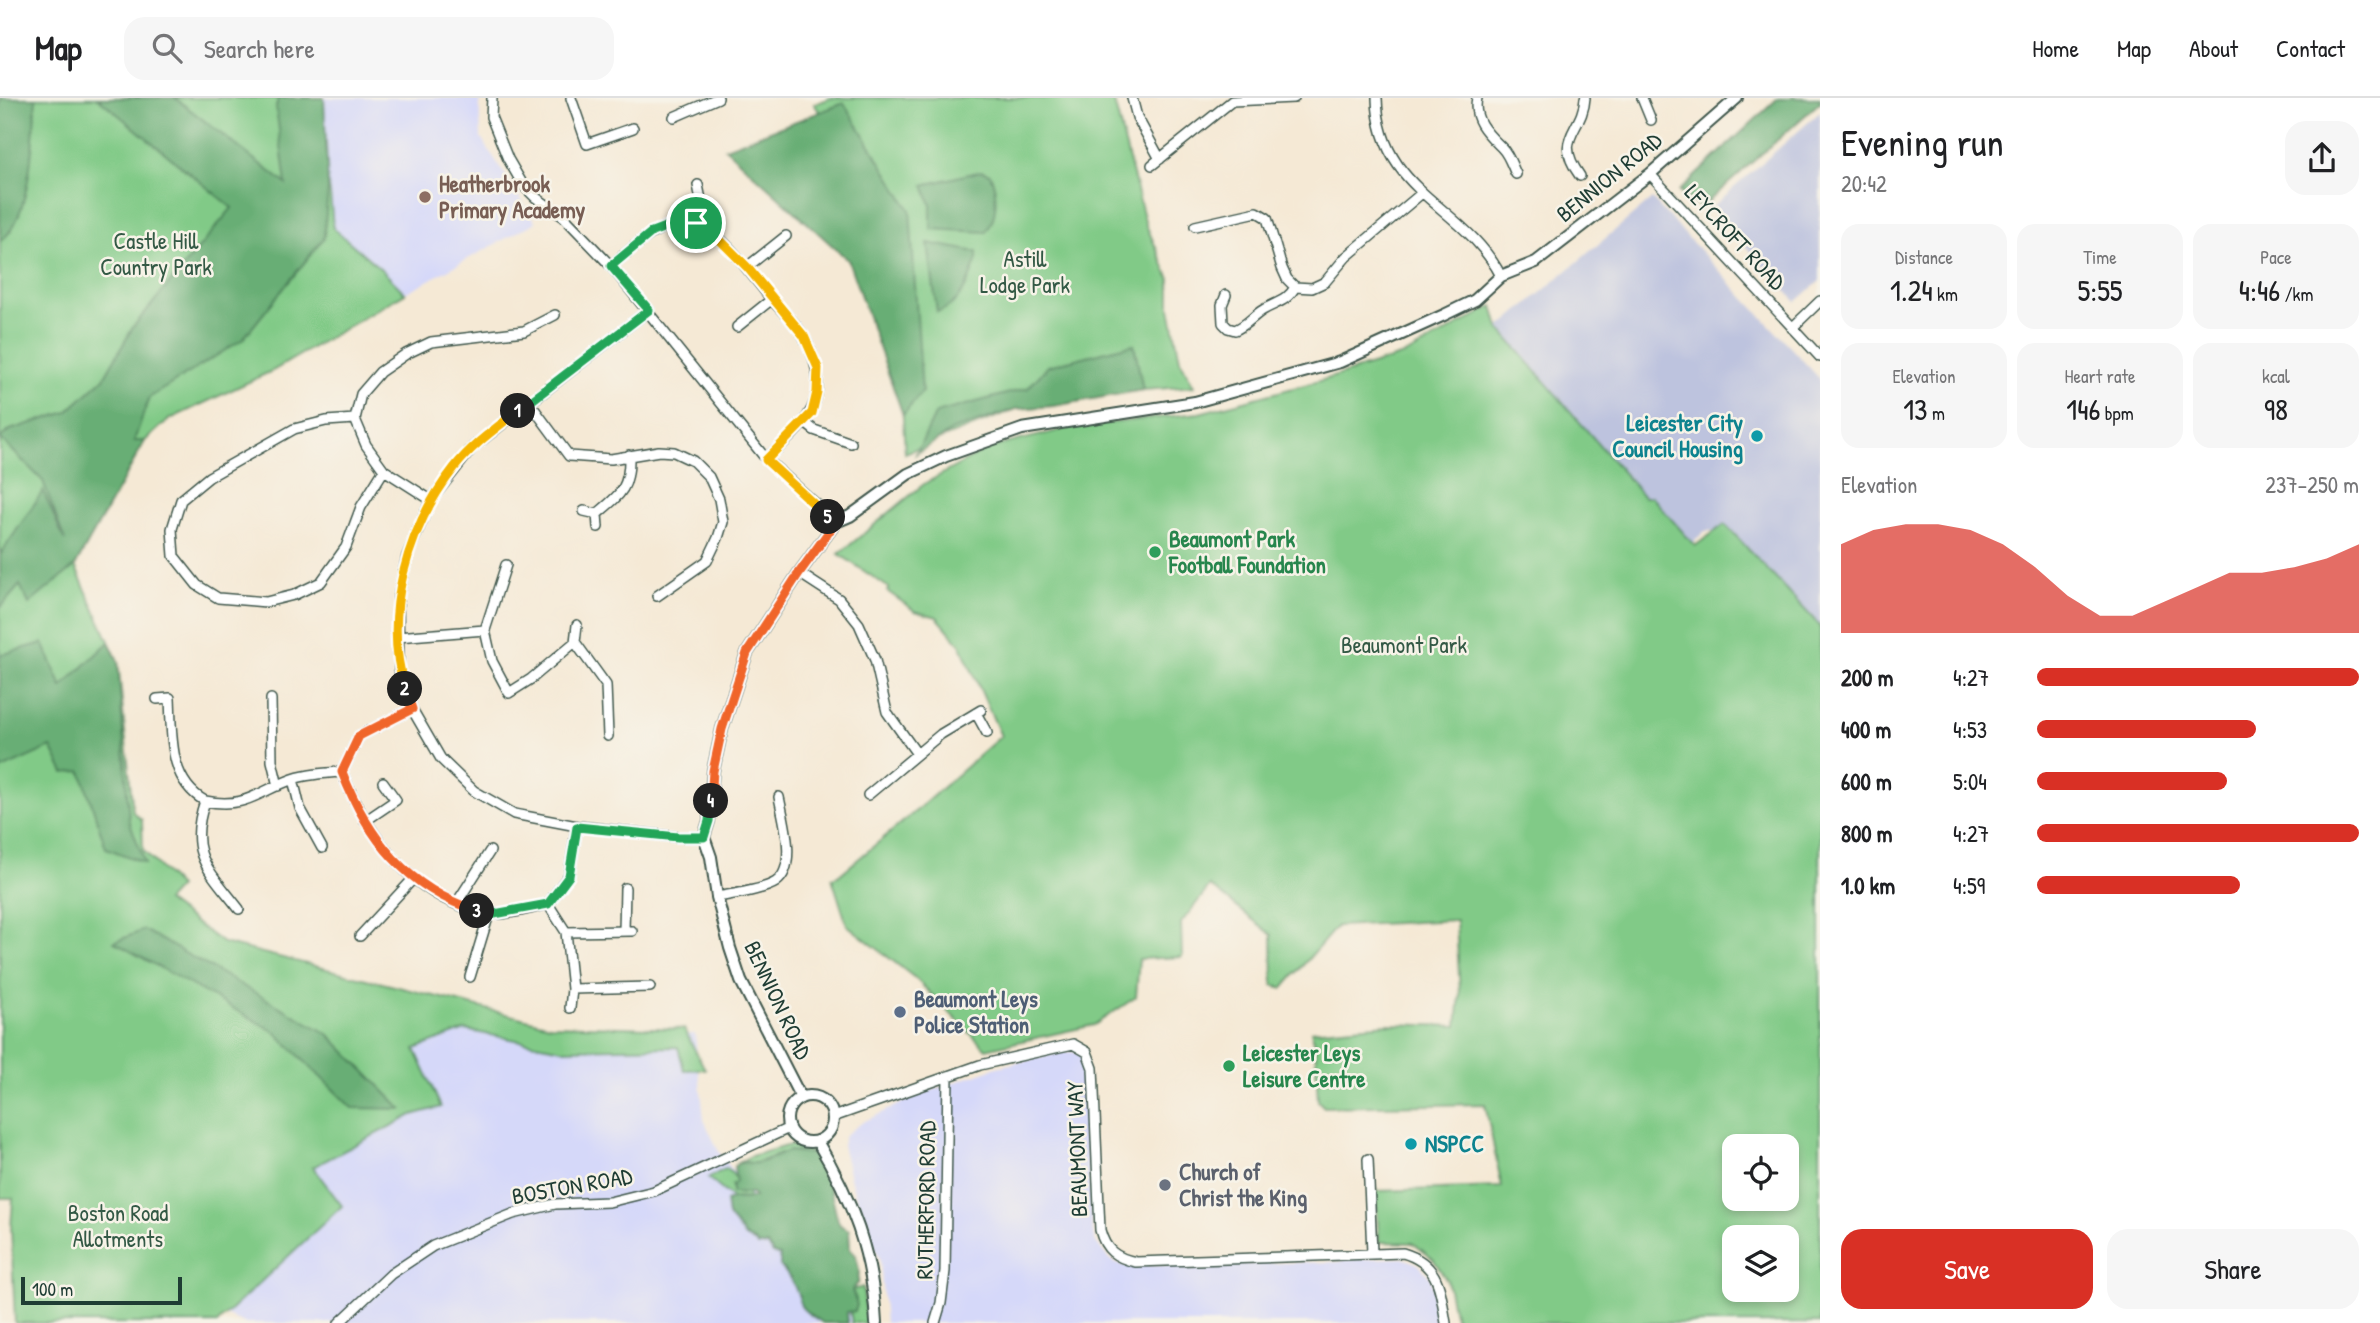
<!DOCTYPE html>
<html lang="en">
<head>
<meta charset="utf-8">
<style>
  :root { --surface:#fff; --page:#f6f6f6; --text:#202124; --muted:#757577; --line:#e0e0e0; --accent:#d93025 }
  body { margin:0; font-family:"Patrick Hand",sans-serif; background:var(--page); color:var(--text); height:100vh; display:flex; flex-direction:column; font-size:26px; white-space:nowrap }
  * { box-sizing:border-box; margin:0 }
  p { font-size:23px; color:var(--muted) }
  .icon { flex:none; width:38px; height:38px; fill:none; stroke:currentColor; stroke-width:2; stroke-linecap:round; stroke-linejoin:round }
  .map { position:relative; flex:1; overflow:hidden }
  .sheet { display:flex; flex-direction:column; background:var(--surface); width:560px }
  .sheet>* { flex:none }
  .controls { position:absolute; left:1722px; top:1036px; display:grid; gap:14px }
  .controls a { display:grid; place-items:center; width:77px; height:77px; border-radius:14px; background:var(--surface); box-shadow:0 4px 10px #0003; font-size:35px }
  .scale { position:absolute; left:21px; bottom:18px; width:161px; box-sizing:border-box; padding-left:7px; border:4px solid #1f3d34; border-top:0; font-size:19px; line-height:24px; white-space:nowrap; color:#1f3d34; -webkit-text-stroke:5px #f7f3e8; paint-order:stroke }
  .pin { position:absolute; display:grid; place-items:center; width:60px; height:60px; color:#fff; margin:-30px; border:4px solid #fff; border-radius:50%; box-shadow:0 2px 7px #0007 }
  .km { position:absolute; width:35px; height:35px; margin:-18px; border-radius:50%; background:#222; color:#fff; font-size:19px; line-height:35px; text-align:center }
  .round { display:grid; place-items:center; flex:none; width:74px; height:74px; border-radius:21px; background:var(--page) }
  .head { display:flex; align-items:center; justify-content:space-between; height:119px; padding:0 21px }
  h1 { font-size:38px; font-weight:600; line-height:52px }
  .figures { display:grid; grid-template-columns:repeat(3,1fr); gap:10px; height:119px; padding:7px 21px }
  .figures div { display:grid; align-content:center; border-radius:18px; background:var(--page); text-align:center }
  .figures b { font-size:30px; font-weight:600 }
  .figures small { font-size:19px; font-weight:400 }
  .figures p { font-size:19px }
  .chart { height:196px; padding:14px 21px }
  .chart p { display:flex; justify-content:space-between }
  .chart svg { width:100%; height:126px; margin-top:7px; fill:var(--accent); opacity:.7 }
  .action { display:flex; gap:14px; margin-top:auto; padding:14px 21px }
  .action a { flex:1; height:80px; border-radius:21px; background:var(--accent); color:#fff; font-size:28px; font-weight:600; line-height:80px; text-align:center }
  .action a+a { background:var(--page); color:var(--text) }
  ul { padding:0 21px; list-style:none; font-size:23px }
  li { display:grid; grid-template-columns:112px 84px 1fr; align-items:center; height:52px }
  li i { height:18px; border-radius:9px; background:var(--accent) }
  header { display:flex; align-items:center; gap:42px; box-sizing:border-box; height:98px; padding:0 35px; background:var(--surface); border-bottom:2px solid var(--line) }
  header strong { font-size:33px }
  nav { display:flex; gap:38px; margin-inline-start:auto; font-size:24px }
  .search { width:490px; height:63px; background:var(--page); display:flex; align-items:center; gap:18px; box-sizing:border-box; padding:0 24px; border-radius:21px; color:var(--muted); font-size:26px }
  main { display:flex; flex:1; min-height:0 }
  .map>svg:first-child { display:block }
  .built { fill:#d5d8f9 }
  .industrial { fill:#bdc3de }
  .green { fill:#81ca87; stroke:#50845e; stroke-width:2; fill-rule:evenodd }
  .forest { fill:#68ae74; stroke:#447654; stroke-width:2 }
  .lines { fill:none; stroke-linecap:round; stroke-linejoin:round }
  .minor-casing { stroke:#3f574c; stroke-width:12 }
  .tertiary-casing { stroke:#3f574c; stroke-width:14 }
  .minor { stroke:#fff; stroke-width:9 }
  .tertiary { stroke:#fff; stroke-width:10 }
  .split-1-casing { stroke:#fff; stroke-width:14 }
  .split-2-casing { stroke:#fff; stroke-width:14 }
  .split-3-casing { stroke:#fff; stroke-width:14 }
  .split-4-casing { stroke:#fff; stroke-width:14 }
  .split-5-casing { stroke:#fff; stroke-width:14 }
  .split-6-casing { stroke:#fff; stroke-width:14 }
  .split-1 { stroke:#22a559; stroke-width:9 }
  .split-2 { stroke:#f5b400; stroke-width:9 }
  .split-3 { stroke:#f0652b; stroke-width:9 }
  .split-4 { stroke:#22a559; stroke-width:9 }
  .split-5 { stroke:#f0652b; stroke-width:9 }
  .split-6 { stroke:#f5b400; stroke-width:9 }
  .education-dot { fill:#8d6e63; stroke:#f7f3e8; stroke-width:2.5 }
  .culture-dot { fill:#0f9aa8; stroke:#f7f3e8; stroke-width:2.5 }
  .leisure-dot { fill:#2e9e5b; stroke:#f7f3e8; stroke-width:2.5 }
  .service-dot { fill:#5c6f8a; stroke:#f7f3e8; stroke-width:2.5 }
  .worship-dot { fill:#6b7280; stroke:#f7f3e8; stroke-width:2.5 }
  .labels { text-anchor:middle; stroke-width:5; stroke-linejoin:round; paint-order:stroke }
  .street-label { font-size:23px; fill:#1f3d34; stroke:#f7f3e8 }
  .education-label { font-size:23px; font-weight:bold; fill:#785e54; stroke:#f7f3e8; text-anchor:start }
  .park-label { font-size:23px; fill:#335945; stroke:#f7f3e8 }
  .culture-label { font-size:23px; font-weight:bold; fill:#0d838f; stroke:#f7f3e8; text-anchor:end }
  .leisure-label { font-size:23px; font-weight:bold; fill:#27864d; stroke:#f7f3e8; text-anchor:start }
  .service-label { font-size:23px; font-weight:bold; fill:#4e5e75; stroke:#f7f3e8; text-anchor:start }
  .worship-label { font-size:23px; font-weight:bold; fill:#5b616d; stroke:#f7f3e8; text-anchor:start }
</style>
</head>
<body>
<header>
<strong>Map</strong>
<div class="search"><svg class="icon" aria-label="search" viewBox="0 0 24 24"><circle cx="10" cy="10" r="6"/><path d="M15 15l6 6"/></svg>Search here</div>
<nav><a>Home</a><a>Map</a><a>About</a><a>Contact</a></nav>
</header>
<main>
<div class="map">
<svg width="1820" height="1225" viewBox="0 0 1820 1225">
  <rect width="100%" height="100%" fill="#f7f3e8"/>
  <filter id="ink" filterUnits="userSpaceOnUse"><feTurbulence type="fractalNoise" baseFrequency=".0143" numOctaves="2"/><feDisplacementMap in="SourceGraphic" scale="14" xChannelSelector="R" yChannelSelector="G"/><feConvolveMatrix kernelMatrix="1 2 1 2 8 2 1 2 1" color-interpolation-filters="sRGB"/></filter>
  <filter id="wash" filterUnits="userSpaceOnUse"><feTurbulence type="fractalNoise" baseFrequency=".00686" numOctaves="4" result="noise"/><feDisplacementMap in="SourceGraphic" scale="28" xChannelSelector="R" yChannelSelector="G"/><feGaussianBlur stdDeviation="1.57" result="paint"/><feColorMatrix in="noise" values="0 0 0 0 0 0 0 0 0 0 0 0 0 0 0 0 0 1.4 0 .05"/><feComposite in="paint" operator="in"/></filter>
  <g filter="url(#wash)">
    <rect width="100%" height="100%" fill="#f5e9d5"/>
    <path class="built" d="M 323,0 L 477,0 L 479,2 L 481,40 L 536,124 L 405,195 L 381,171 L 333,130 L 330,95 L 323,55 Z
      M 465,932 L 669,938 L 695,936 L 704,1022 L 719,1054 L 778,1134 L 848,1207 L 851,1225 L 244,1225 L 225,1217 L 342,1108 L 312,1069 L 412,1017 L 440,1009 L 414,951 Z
      M 1065,954 L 1074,954 L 1082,958 L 1086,967 L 1092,1129 L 1095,1143 L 1110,1162 L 1125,1168 L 1337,1164 L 1356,1161 L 1403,1160 L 1418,1166 L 1430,1179 L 1442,1225 L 885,1225 L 880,1161 L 867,1132 L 852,1087 L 842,1047 L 845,1037 L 863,1024 L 919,997 L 997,969 Z"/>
    <path class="industrial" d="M 1820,14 L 1820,183 L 1796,204 L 1711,110 Z
      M 1652,101 L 1820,281 L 1820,528 L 1731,432 L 1705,433 L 1688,449 L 1499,230 Z"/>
    <path class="green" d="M 0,0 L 323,0 L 323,55 L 330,95 L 333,130 L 381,171 L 405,195 L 274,272 L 168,322 L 145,343 L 75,468 L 118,563 L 133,714 L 142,722 L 143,752 L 179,789 L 166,803 L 223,845 L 550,927 L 684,931 L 705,971 L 684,972 L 678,949 L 562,951 L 465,932 L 415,951 L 441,1009 L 412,1017 L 313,1069 L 342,1108 L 217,1225 L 15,1225 L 11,1130 L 13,1100 L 0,1100 Z
      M 831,0 L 1113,0 L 1146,127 L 1170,181 L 1170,210 L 1180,262 L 1194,288 L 1143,292 L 1016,311 L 905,355 L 891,115 L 814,6 Z
      M 1493,208 L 1499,230 L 1644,399 L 1652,399 L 1695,448 L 1725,426 L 1820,528 L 1820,1225 L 1456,1225 L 1447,1182 L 1433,1161 L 1413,1145 L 1379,1144 L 1376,1093 L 1502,1089 L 1485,1006 L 1324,1009 L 1318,1003 L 1315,946 L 1311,933 L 1388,926 L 1457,928 L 1460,897 L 1456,822 L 1337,828 L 1283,890 L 1273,887 L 1272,837 L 1210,788 L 1181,825 L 1182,859 L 1139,861 L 1136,899 L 1094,927 L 986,951 L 916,881 L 847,827 L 832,780 L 838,778 L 917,712 L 1001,638 L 960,546 L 937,519 L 915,513 L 887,493 L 889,490 L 839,456 L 924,386 L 989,350 L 1073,329 L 1199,315 L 1323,282 L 1407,256 ZM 1734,1048 L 1787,1048 L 1787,1101 L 1734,1101 ZM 1734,1139 L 1787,1139 L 1787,1192 L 1734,1192 Z
      M 790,1047 L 806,1050 L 813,1056 L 789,1053 L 756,1065 L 739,1064 L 751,1058 Z
      M 727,1070 L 736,1080 L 739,1096 L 747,1096 L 751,1101 L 732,1100 L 708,1080 Z
      M 863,1189 L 867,1225 L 852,1225 L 850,1213 L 855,1213 L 856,1201 L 852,1192 Z"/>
    <path class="forest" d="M 2,0 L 36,0 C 33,35 32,123 0,143 L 0,5 Z
      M 98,0 L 175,0 L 286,86 L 276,9 L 278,0 L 324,0 L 328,90 L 324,140 L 243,241 L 149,300 L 134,343 L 145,343 L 75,468 L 29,506 L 20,487 L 0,510 L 0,457 L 43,393 L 65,443 L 43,383 L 0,340 L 10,332 L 67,314 L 104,280 L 133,229 L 232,110 Z
      M 1778,0 L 1820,0 L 1820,4 L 1701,110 L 1679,93 Z
      M 844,5 L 910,112 L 922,294 L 903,317 L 848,162 L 725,50 Z
      M 981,73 L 990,76 C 998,94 998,118 986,134 L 931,131 L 931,107 L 924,87 Z
      M 928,145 L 977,154 L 977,161 C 969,182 961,208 937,214 Z
      M 1134,246 L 1143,292 L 1054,308 L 1016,311 L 953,332 L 916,356 L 936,315 L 1028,290 L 1048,268 Z
      M 109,544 L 118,563 L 129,722 L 145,765 L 106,750 L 81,673 L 64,675 L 51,649 L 0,672 L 0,557 L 43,545 L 62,589 Z
      M 144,832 L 328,936 L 402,1011 L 352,1010 L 275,934 L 114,844 Z
      M 789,1053 L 813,1056 L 830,1090 L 837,1120 L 840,1127 L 849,1132 L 850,1151 L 856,1158 L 859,1172 L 858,1185 L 852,1192 L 857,1207 L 855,1213 L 847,1214 L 848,1225 L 823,1225 C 817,1221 804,1214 801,1208 C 799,1204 800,1200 798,1196 C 794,1186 787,1175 780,1168 L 780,1158 L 773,1156 L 768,1147 L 757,1148 L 756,1145 L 745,1139 L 728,1118 L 726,1103 C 736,1098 745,1103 755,1099 L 752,1096 L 732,1095 L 732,1087 L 736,1084 L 734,1068 C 742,1062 747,1066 756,1065 C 768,1064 778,1056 789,1053 Z"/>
  </g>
  <g filter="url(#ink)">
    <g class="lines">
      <defs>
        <path id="minor" d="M 492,0 L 491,19 L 508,61 L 523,87 L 535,99 L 564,119 L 611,168 L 766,361 L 836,424
          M 571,0 L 587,46 L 633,30
          M 1132,0 L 1137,19 L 1160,61
          M 1377,0 C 1379,95 1464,106 1501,178
          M 1477,0 C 1472,22 1488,36 1502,50 C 1509,57 1512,68 1516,76
          M 1642,0 L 1651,22
          M 674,19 L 718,0
          M 1152,67 L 1232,3 L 1294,0
          M 1650,76 L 1820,259
          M 1580,78 C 1552,39 1583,34 1585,0
          M 696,125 L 702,107 L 698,87
          M 1195,128 L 1257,114 L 1267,120 L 1282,170 L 1287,181 L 1295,189 L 1312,190 L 1325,184 L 1346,159 L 1422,95
          M 611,168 C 634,149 661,120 694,125 C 718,128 757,184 773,203 C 783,214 797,226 804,239 C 814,257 820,275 817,295 C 812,324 786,342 766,361
          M 747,169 L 786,138
          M 1226,197 L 1222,207 L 1223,225 L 1228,230 L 1235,232 C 1247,227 1253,218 1263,212 C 1276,204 1287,204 1295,189
          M 649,212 L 473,349 L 431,402 L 407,458 L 398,500 L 399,572 L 412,611 L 441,661 L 474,693 L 514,716 L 577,728 L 678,739 L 704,739
          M 737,229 L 772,201
          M 1792,230 L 1820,203
          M 529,304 L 569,358 L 611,361 L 659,353 L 674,354 L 693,363 L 709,379 L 719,401 L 723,424 L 718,440 L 707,463 L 657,498
          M 355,321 L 326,323 L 294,331 L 209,379 L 181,402 L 172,431 L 174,458 L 197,487 L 218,500 L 266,504 L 294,497 L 321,484 L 346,449 L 361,409 L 384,372
          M 804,324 L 814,332 L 851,345
          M 431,402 L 384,372 L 366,347 L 355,321 L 361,296 L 380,274 L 406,256 L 431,244 L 524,233 L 555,217
          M 584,413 L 597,416 L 598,429
          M 597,416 C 621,396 630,390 629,357
          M 799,475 L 839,501 L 859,526 L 875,562 L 887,614 L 917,656
          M 485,532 L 506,467
          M 397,539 L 485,532 L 492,563 L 509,595 L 531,581 L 575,544 L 606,587 L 608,638
          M 575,544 L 577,527
          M 157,601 L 170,600 C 172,637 168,682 205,703
          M 271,601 L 272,663 L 278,688
          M 412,611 L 359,638 L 342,674 C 364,730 404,789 464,809 C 472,811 482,816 490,816 C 508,817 531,811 548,806 L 569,777 L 577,728
          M 976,615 L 987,635
          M 293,681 L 300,710 L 322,750
          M 868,697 L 941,636 L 981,612
          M 365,723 L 396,702 L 383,684
          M 717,799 C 732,796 764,792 776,784 C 798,769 783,720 779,699
          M 456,806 L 490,753
          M 548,806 L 566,834 L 572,891 L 570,910
          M 239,811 C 208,771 187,756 205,703 C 246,711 257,694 293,681 C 308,676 325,675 342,674
          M 624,833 L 625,790
          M 566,834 L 632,833
          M 360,838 L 413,781
          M 470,879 L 489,816
          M 572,891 L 650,889
          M 833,1019 L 980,967 L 1073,946 L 1087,954 L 1093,970 L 1100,1132 C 1105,1152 1116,1160 1136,1164 L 1403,1155 C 1440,1166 1440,1192 1446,1225
          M 1368,1061 L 1372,1155
          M 339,1225 L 391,1176 L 433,1148 L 513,1116 L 555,1106 L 609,1104 L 654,1093 L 789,1030
          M 935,1225 L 941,1205 L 945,1173 L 948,978"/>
        <path id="tertiary" d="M787 1021a23 23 0 1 1 46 0a23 23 0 1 1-46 0Z
          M 801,1000 L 741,883 L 730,850 L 717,799 L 711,759 L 704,739 L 709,723 L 713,673 L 722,631 L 747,555 L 799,475 L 836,424 L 850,418 L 908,376 L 946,358 L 1022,331 L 1195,304 L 1340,264 L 1444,217 L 1475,202 L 1501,178 L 1536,164 L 1650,76 L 1737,0
          M 817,1043 C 852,1101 873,1157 876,1225"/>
      </defs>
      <use href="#minor" class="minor-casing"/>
      <use href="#tertiary" class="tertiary-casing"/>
      <use href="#minor" class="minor"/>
      <use href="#tertiary" class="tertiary"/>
    </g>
  </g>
  <g class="lines" filter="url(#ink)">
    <defs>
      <path id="split-1" d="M 518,313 L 649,212 L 611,168 L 652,134 L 673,126 L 696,125"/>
      <path id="split-2" d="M 405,591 C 382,517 407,430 454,370 C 472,347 495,331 518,313"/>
      <path id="split-3" d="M 405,591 L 412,611 L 359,638 L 342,674 C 368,741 407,790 477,813"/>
      <path id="split-4" d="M 477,813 L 489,817 L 548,806 L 569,778 L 577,729 L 678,739 L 704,739 L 709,723 L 711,703"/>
      <path id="split-5" d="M 711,703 L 713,673 L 722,631 L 747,555 L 799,475 L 836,424 L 828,419"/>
      <path id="split-6" d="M 696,125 L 714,136 L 747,169 L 804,238 L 818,270 L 817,294 L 812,315 L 766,362 L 828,419"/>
    </defs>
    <use href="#split-1" class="split-1-casing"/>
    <use href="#split-2" class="split-2-casing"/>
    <use href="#split-3" class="split-3-casing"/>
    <use href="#split-4" class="split-4-casing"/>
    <use href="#split-5" class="split-5-casing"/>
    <use href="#split-6" class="split-6-casing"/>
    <use href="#split-1" class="split-1"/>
    <use href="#split-2" class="split-2"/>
    <use href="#split-3" class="split-3"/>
    <use href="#split-4" class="split-4"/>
    <use href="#split-5" class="split-5"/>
    <use href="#split-6" class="split-6"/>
  </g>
  <circle class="education-dot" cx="425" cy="99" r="7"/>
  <g class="culture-dot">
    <circle cx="1757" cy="338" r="7"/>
    <circle cx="1411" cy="1046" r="7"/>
  </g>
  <g class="leisure-dot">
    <circle cx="1155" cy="454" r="7"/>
    <circle cx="1229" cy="968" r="7"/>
  </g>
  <circle class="service-dot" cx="900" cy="914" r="7"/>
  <circle class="worship-dot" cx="1165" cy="1087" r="7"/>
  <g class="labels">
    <g class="street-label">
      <text transform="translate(1609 79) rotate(-39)" y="8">BENNION ROAD</text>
      <text transform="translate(1735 139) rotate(47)" y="8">LEYCROFT ROAD</text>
      <text transform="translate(778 902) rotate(65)" y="8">BENNION ROAD</text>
      <text transform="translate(1077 1051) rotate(-92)" y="8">BEAUMONT WAY</text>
      <text transform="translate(572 1088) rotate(-10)" y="8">BOSTON ROAD</text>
      <text transform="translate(926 1102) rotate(-89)" y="8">RUTHERFORD ROAD</text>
    </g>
    <g class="education-label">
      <text x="439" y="94">Heatherbrook<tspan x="439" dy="26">Primary Academy</tspan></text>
    </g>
    <g class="park-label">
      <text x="156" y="151">Castle Hill<tspan x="156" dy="26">Country Park</tspan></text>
      <text x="1025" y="169">Astill<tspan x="1025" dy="26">Lodge Park</tspan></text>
      <text x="1404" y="555">Beaumont Park</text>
      <text x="118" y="1123">Boston Road<tspan x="118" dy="26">Allotments</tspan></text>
    </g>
    <g class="culture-label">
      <text x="1743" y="333">Leicester City<tspan x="1743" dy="26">Council Housing</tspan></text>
      <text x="1425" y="1054" text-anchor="start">NSPCC</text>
    </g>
    <g class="leisure-label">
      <text x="1169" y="449">Beaumont Park<tspan x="1169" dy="26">Football Foundation</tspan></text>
      <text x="1243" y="963">Leicester Leys<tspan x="1243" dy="26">Leisure Centre</tspan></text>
    </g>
    <g class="service-label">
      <text x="914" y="909">Beaumont Leys<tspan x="914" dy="26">Police Station</tspan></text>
    </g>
    <g class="worship-label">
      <text x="1179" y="1082">Church of<tspan x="1179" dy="26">Christ the King</tspan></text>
    </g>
  </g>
</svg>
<div class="controls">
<a><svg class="icon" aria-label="locate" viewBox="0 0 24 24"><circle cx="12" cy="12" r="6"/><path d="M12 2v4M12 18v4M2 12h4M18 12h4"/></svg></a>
<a><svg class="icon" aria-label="layers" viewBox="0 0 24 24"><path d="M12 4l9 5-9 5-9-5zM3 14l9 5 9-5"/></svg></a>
</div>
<div class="scale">100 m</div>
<div class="pin" style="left:696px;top:125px;background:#1e9e55"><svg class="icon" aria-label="arrive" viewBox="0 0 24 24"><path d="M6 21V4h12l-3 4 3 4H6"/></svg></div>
<b class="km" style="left:518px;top:313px">1</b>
<b class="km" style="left:405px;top:591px">2</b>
<b class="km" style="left:477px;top:813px">3</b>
<b class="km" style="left:711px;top:703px">4</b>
<b class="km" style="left:828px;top:419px">5</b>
</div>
<section class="sheet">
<div class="head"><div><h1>Evening run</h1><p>20:42</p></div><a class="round"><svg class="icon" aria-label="share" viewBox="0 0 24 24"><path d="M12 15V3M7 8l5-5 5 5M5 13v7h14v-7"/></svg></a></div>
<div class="figures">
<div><p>Distance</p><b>1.24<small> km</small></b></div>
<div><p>Time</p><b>5:55</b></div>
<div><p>Pace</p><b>4:46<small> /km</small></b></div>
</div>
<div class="figures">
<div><p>Elevation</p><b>13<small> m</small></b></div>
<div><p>Heart rate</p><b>146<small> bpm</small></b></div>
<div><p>kcal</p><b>98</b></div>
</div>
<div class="chart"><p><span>Elevation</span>237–250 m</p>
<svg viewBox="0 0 160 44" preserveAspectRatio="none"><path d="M0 44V13L10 8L20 6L30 6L40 8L50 13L60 21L70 31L80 38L90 38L100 33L110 28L120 23L130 23L140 21L150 18L160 13V44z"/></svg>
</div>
<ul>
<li><b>200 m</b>4:27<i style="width:100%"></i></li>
<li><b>400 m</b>4:53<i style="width:68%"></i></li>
<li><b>600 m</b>5:04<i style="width:59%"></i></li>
<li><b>800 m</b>4:27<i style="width:100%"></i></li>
<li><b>1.0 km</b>4:59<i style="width:63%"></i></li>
</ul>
<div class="action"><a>Save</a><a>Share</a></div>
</section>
</main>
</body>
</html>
